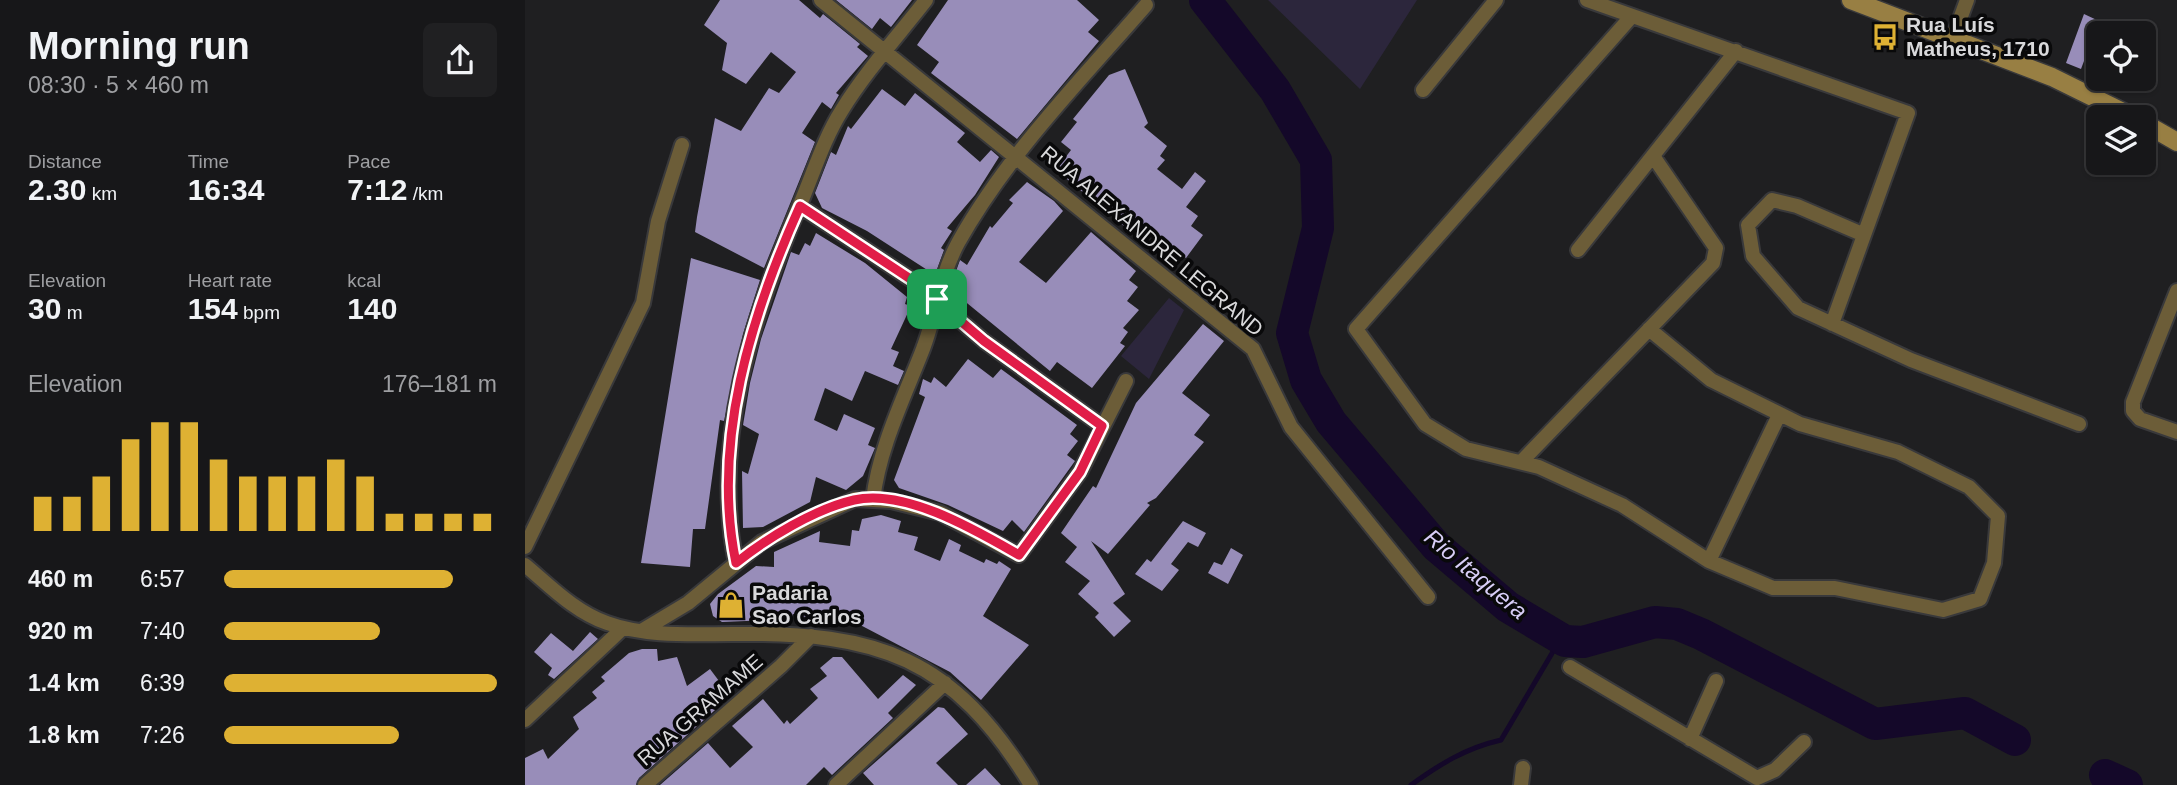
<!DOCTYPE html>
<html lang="en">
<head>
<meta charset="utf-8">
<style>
  :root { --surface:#171719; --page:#202022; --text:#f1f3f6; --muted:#9e9fa2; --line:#363638; --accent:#deb133 }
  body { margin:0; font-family:Arial,sans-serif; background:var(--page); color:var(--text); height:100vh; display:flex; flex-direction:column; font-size:26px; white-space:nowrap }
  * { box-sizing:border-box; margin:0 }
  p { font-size:23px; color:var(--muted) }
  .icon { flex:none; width:38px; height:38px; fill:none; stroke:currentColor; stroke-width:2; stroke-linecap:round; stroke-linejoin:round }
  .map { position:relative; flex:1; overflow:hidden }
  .panel { display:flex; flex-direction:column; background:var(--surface); width:525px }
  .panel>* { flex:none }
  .buttons { position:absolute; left:1561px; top:21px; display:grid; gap:14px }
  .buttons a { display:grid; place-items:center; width:70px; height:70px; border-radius:10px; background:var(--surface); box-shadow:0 2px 5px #0004,0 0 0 2px var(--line); font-size:35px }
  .pin { position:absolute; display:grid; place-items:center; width:60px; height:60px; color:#fff; margin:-30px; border-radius:14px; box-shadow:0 4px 10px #0006 }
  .round { display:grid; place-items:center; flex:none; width:74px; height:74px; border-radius:10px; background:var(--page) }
  .head { display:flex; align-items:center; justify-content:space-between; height:119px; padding:0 28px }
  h1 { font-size:38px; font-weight:700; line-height:52px }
  .figures { display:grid; grid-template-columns:repeat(3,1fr); gap:10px; height:119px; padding:7px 28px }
  .figures div { display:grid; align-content:center }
  .figures b { font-size:30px; font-weight:700 }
  .figures small { font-size:19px; font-weight:400 }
  .figures p { font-size:19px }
  .chart { height:196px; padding:14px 28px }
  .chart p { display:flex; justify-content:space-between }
  .chart svg { width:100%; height:126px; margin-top:7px; stroke:var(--accent); stroke-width:6 }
  ul { padding:0 28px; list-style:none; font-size:23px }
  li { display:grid; grid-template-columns:112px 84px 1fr; align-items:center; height:52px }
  li i { height:18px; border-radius:9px; background:var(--accent) }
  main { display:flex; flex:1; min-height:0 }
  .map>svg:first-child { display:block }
  .green { fill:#2c263c }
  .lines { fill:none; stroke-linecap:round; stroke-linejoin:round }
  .stream { stroke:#140829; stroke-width:5 }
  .river { stroke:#140829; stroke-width:32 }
  .building { fill:#988db9 }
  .minor-casing { stroke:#39393b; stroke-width:18 }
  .secondary-casing { stroke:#39393b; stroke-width:21 }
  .minor { stroke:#6c5d38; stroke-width:14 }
  .secondary { stroke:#987f43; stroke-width:18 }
  .route-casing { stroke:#fff; stroke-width:14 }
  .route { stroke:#e11d48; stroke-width:9 }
  .labels { text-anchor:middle; stroke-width:7; stroke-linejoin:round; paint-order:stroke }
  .poi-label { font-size:21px; font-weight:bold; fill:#d9d9db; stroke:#09090a; text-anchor:start }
  .street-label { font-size:21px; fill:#d9d9db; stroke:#09090a }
  .water-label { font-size:23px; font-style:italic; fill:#d8cef7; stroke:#09090a }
</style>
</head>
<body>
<main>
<section class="panel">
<div class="head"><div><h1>Morning run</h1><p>08:30 · 5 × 460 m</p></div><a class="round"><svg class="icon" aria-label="share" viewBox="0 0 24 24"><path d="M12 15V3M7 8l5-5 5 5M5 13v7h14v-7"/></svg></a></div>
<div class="figures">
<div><p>Distance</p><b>2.30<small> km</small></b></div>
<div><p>Time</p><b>16:34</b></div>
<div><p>Pace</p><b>7:12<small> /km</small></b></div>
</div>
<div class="figures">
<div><p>Elevation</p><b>30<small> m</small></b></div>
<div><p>Heart rate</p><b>154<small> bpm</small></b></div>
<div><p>kcal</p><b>140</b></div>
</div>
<div class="chart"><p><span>Elevation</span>176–181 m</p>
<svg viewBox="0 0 160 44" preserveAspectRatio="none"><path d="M5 44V32M15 44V32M25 44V25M35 44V12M45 44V6M55 44V6M65 44V19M75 44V25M85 44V25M95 44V25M105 44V19M115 44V25M125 44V38M135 44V38M145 44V38M155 44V38"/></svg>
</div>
<ul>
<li><b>460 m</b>6:57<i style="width:84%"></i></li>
<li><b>920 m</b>7:40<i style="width:57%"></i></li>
<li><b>1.4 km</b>6:39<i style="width:100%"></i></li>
<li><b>1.8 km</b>7:26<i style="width:64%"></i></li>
</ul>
</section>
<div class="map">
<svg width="1652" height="785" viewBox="0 0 1652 785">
  <rect width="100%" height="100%" fill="#1f1f21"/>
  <path class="green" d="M 743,0 L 892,0 L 835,89 Z
    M 644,298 L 659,310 L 624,379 L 596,356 Z"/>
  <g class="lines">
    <path class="stream" d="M 886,785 C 915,764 941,748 976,740 L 1036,638"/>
    <path class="river" d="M 680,0 L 750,90 L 791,160 L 793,228 L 767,333 L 781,380 L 806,422 L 911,546 L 983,607 L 1040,641 L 1058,642 L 1130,622 L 1152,624 L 1176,634 L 1350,724 L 1440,713 L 1490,740
      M 1580,775 L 1602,785"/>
  </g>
  <path class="building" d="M 195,0 L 274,0 L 295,18 L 298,14 L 335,44 L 332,47 L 343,56 L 311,93 L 314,95 L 306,109 L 297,102 L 277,133 L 290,142 L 239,268 L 170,232 L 172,217 L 190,118 L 216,131 L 244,88 L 254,93 L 271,72 L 246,52 L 221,84 L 197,70 L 202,43 L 179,25 Z
    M 311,0 L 387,0 L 366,27 L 355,18 L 347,29 Z
    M 423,0 L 552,0 L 574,20 L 563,32 L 574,41 L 492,139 L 406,73 L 414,62 L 392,45 Z
    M 1559,14 L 1574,21 L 1556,69 L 1541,63 Z
    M 600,69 L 623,123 L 619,127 L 642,146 L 635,156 L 640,160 L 632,169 L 657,189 L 670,172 L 681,181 L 661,207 L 673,216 L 666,226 L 678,235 L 661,258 L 618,227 L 611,236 L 531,170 L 546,150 L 536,142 L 552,122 L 548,119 L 584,75 Z
    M 357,89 L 380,106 L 390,93 L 440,133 L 432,142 L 455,162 L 466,150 L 474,157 L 450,195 L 422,228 L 427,231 L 416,248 L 419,250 L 410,275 L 342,231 L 297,208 L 290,193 L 306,152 L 311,155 L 323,126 L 326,129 Z
    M 502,182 L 529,201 L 538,211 L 494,262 L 521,283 L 566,232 L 611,271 L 604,280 L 613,287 L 602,301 L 614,310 L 598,328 L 603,332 L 595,343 L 600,346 L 567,388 L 532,362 L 525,371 L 437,299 L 433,292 L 430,274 L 435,260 L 442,265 L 465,226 L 467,228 L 488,203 L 484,200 Z
    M 291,233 L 340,263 L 382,297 L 380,304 L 386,306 L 366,349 L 374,352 L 368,366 L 379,371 L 373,385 L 340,371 L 327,401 L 300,388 L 289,420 L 312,431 L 319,414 L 350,428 L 343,445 L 350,448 L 338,476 L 321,490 L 291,477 L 285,502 L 238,527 L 218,528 L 217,471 L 223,474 L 234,434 L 218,425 L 225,383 L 236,339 L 266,252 L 274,255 L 280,243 L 285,246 Z
    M 166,258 L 235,280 L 218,334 L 199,421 L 195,420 L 180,529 L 168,529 L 165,567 L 116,563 Z
    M 678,324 L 699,341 L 657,393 L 685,415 L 669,435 L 679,442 L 631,498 L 622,503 L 625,505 L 583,554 L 566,541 L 600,594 L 588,603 L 606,621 L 589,637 L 570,617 L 574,613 L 553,594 L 565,581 L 540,562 L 552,547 L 536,533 L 568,486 L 571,488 L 611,403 Z
    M 443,359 L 468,378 L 476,369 L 552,425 L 545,434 L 553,441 L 542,455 L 550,461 L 499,532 L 487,520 L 478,531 L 423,505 L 374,488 L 369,480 L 400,397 L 394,394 L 398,379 L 406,383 L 409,377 L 421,387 Z
    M 356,515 L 376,521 L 373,532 L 393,537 L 389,550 L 415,561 L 424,539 L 436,545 L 434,551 L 459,563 L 461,559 L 472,564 L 474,561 L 486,569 L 458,616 L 504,645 L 456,700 L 425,672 L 320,617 L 315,625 L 268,614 L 268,619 L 197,622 L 188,616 L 185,604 L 193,594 L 231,566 L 249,567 L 249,552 L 295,531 L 294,542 L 325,546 L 327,530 L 334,531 L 337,519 Z
    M 658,521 L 681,533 L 673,547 L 663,542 L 646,564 L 654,570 L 637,591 L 610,574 L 622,559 L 626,562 Z
    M 706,548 L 718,555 L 703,584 L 683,573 L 689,562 L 697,565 Z
    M 65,632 L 73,639 L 29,679 L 23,675 L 27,668 L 9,652 L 26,633 L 48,651 Z
    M 117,649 L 132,649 L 133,661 L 152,657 L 162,686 L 185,669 L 203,693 L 187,706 L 190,710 L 114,778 L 111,785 L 0,785 L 0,758 L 18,749 L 23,759 L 54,729 L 48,717 L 72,698 L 67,692 L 80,681 L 76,677 L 104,653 Z
    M 308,657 L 317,657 L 353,699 L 378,675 L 391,685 L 363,713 L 368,718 L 307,775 L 299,767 L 281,785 L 135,785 L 183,743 L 205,768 L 228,747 L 207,726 L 238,699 L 259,724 L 262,720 L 265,724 L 293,698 L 285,689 L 302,676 L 295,668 Z
    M 413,707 L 419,708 L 443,734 L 411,763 L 433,785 L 349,785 L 338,773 Z
    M 460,768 L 476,785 L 441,785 Z"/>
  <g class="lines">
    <defs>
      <path id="minor" d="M 296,0 L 728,349 L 766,427 L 903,597
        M 1062,0 L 1383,113 L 1307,324
        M 1106,17 L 831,329 L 900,424 L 941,449 L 1014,467 L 1097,505 L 1184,561 L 1248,588 L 1310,588 L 1418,610 L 1455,599 L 1469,563 L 1473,516 L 1444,487 L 1373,452 L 1275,424 L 1186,380 L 1124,329
        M 1428,38 L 1442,0
        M 898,90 L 971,0
        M 275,206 L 390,282 L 459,341 L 577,426
        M 1337,234 L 1272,206 L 1247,200 L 1223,225 L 1228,256 L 1273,308 L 1386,360 L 1554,424
        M 1053,250 L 1211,51
        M 1652,291 L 1608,402 L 1608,411 L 1615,419 L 1652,432
        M 996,462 L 1188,263 L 1191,248 L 1128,156
        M 348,500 C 354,449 377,402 396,354 C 411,318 414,278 433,243 C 482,155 555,81 621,5
        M 0,547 L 118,303 L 133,221 L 157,145
        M 1184,561 L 1254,415
        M 211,563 C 186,442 227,317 274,207 C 288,175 298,140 317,110 C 341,71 373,36 401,0
        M 0,565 C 25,586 50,612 82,623 C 120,637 168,634 208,634 C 353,632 428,657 506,785
        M 118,630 L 163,603 L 237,542 L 330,499 L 366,501 L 415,513 L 494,555 L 555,472 L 601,381
        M 1045,667 L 1232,778 L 1250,770 L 1279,742
        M 0,720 L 98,628
        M 1165,739 L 1191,681
        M 120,785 L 256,666 L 286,636
        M 311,785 L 420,683
        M 996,785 L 998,768"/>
      <path id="secondary" d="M 1326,0 L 1527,77 L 1608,117
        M 1619,123 L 1652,142"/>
    </defs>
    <use href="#minor" class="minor-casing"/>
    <use href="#secondary" class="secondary-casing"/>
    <use href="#minor" class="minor"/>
    <use href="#secondary" class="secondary"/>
  </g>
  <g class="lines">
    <defs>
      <path id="route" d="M 275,206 L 390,282 L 459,341 L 577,426 L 555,472 L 494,555 C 452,531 380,488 329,500 C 290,509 242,538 211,563 C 186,443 226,315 275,206 Z"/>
    </defs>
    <use href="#route" class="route-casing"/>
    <use href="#route" class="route"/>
  </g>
  <defs>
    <symbol id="bus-bare" viewBox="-9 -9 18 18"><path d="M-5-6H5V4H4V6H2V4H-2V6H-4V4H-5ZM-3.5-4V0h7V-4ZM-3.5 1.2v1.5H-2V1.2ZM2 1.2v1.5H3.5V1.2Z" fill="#deb133" stroke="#09090a" stroke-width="2.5" paint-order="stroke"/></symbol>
    <symbol id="shop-bare" viewBox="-9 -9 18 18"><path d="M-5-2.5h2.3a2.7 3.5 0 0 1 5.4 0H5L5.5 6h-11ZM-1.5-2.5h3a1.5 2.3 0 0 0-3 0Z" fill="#deb133" stroke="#09090a" stroke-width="2.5" paint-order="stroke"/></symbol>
  </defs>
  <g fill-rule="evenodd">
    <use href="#bus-bare" x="1341" y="18" width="38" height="38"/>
    <use href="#shop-bare" x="187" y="586" width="38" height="38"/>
  </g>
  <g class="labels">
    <g class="poi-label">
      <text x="1381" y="32">Rua Luís<tspan x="1381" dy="24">Matheus, 1710</tspan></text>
      <text x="227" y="600">Padaria<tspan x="227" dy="24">Sao Carlos</tspan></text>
    </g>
    <g class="street-label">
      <text transform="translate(627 241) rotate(40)" y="7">RUA ALEXANDRE LEGRAND</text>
      <text transform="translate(175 710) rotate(-41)" y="7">RUA GRAMAME</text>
    </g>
    <g class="water-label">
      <text transform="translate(951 574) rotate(40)" y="8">Rio Itaquera</text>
    </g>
  </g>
</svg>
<div class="buttons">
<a><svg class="icon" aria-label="locate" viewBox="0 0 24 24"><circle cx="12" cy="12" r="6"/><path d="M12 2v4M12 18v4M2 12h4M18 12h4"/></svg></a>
<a><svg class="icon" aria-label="layers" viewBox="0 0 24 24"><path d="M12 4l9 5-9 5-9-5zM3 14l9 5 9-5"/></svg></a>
</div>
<div class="pin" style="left:412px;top:299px;background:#1e9e55"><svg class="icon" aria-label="arrive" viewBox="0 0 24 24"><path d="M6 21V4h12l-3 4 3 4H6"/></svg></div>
</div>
</main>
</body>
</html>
